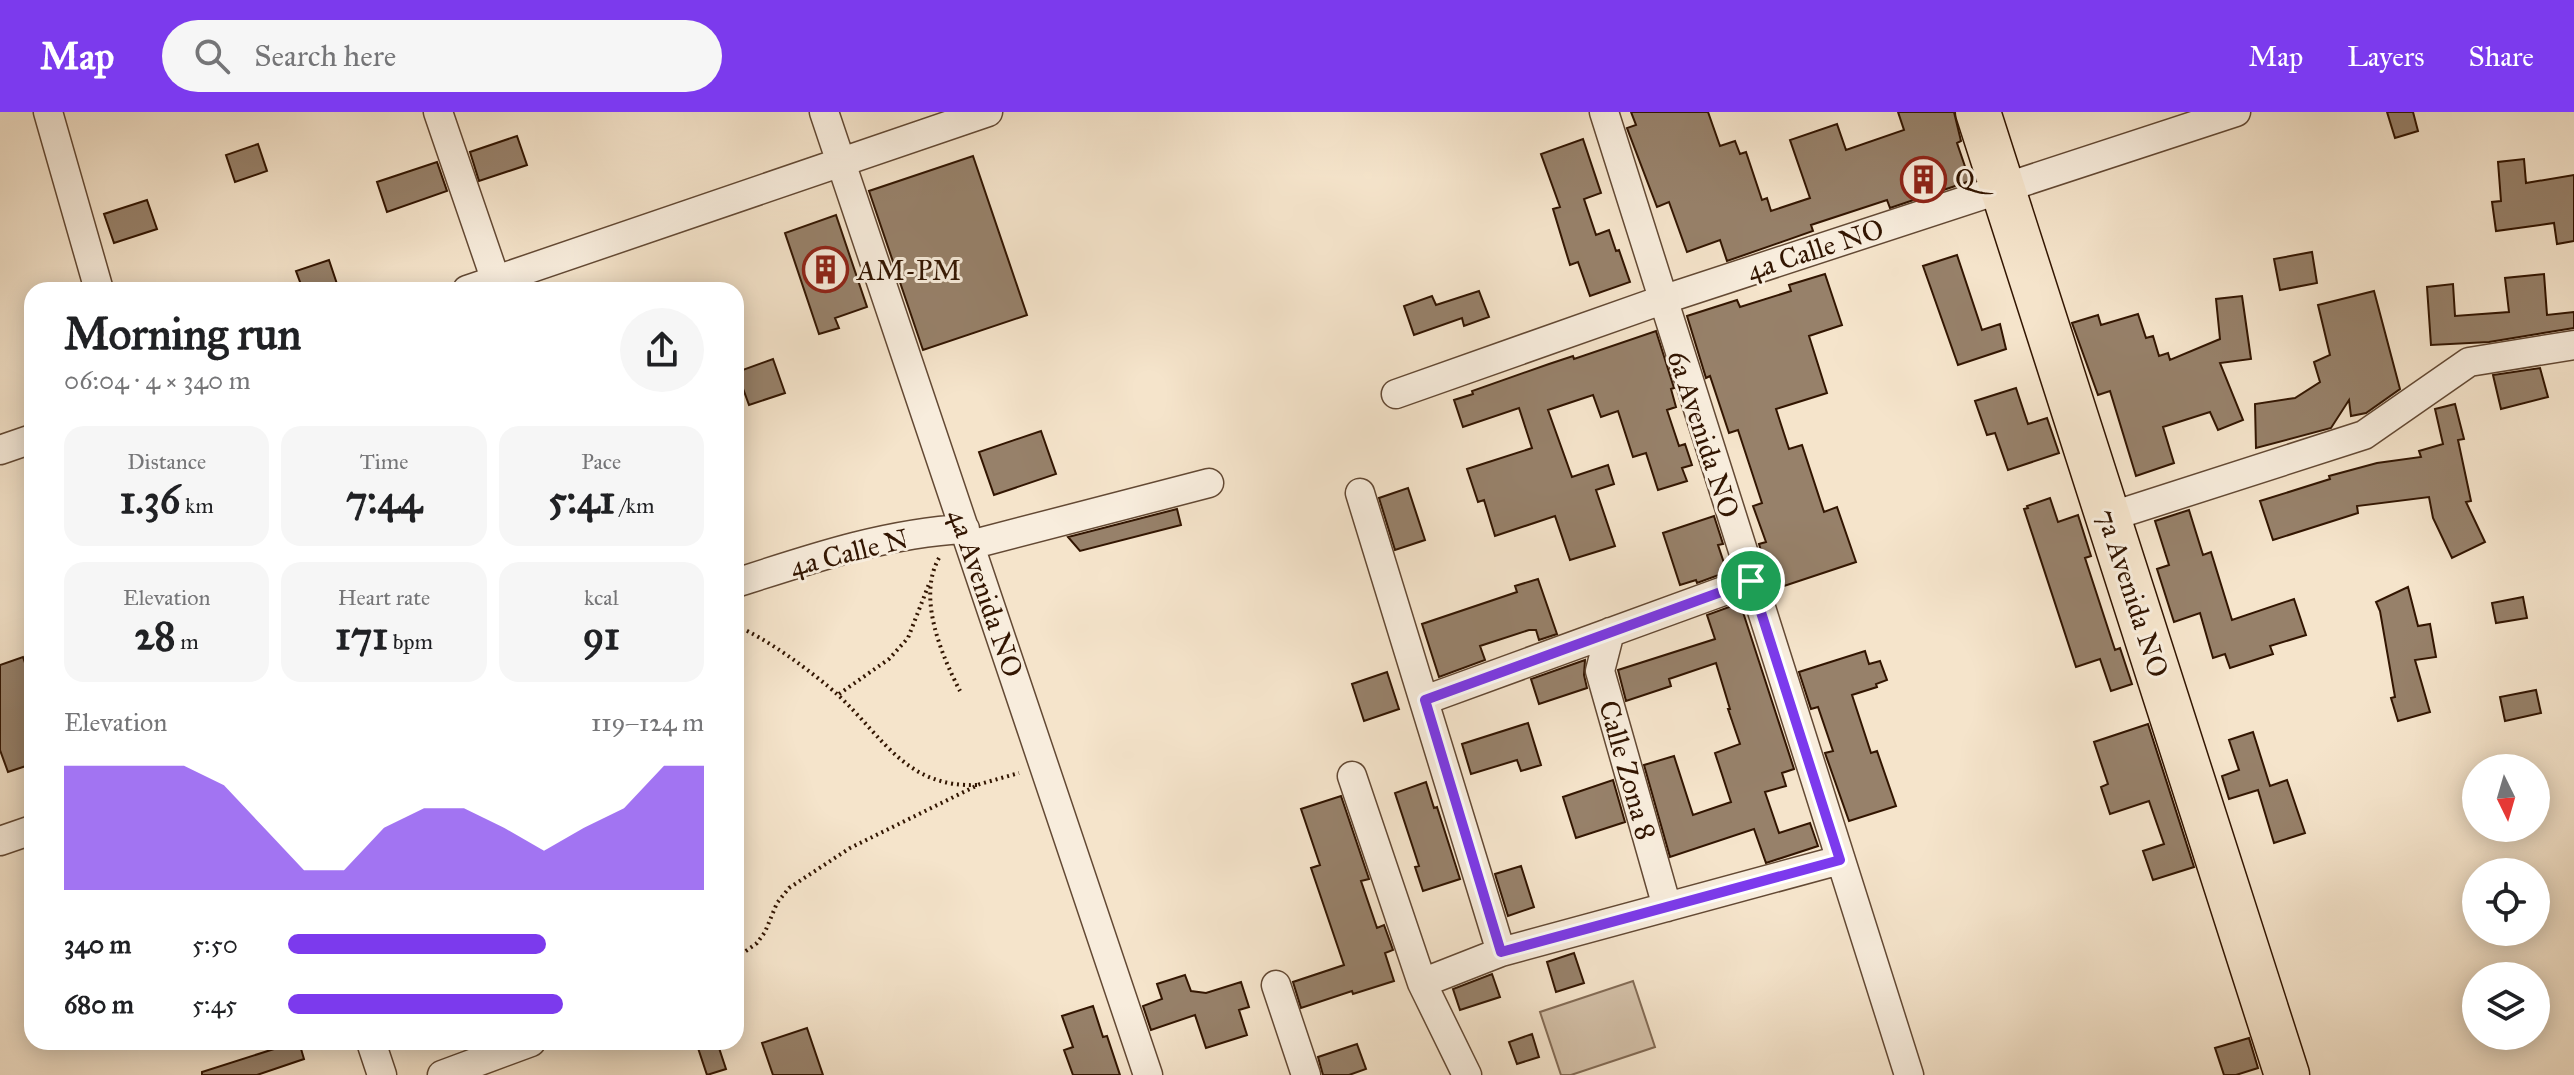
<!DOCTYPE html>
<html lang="en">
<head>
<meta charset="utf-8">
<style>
  :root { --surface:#fff; --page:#f6f6f6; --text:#202124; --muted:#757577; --accent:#7c3aed }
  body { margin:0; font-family:"IM FELL Great Primer",serif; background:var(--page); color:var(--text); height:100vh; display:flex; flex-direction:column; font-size:30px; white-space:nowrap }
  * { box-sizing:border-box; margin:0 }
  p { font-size:26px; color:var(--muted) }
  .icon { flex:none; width:44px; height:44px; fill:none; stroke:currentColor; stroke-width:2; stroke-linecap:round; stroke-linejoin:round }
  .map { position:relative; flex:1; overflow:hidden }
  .details { position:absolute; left:24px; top:170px; width:720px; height:768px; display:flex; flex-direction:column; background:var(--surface); border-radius:24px; box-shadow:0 4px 20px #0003 }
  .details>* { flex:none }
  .needle { width:52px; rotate:175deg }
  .tools { position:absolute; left:2462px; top:642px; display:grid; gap:16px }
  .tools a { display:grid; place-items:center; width:88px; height:88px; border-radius:50%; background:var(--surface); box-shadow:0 4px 20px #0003; font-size:40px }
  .pin { position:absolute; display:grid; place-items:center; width:68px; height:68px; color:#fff; margin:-34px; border:4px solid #fff; border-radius:50%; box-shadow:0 2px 8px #0007 }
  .round { display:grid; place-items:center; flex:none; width:84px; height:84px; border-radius:42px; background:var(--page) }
  .headline { display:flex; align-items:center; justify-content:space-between; height:136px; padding:0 40px }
  h1 { font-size:44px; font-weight:700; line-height:60px }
  .metrics { display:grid; grid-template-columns:repeat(3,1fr); gap:12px; height:136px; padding:8px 40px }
  .metrics div { display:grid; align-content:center; border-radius:20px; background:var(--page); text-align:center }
  .metrics b { font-size:40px; font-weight:700 }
  .metrics small { font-size:22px; font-weight:400 }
  .metrics p { font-size:22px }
  .chart { height:224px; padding:16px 40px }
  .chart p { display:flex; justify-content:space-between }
  .chart svg { width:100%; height:144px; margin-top:8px; fill:var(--accent); opacity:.7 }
  ul { padding:0 40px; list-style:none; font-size:26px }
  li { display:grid; grid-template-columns:128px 96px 1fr; align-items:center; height:60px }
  li i { height:20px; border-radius:10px; background:var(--accent) }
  header { display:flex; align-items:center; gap:48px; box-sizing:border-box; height:112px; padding:0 40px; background:var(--accent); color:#fff }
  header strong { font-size:38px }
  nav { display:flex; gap:44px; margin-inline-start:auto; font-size:28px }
  .search { width:560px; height:72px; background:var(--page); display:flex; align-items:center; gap:20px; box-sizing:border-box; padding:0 28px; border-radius:44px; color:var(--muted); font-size:30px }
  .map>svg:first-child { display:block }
  .pitch { fill:#d4c1a9; stroke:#836b55; stroke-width:2 }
  .building { fill:#97816a; stroke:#321501; stroke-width:2 }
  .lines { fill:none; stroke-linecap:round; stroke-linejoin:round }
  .minor-casing { stroke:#634934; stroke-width:31 }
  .trunk-casing { stroke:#321501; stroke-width:47 }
  .path { stroke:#321501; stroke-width:4; stroke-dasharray:2 4; stroke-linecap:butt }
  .minor { stroke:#f8eddd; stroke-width:28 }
  .trunk { stroke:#f5e4cb; stroke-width:44 }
  .route-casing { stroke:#fff; stroke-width:16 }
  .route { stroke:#7c3aed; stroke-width:10 }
  .labels { text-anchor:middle; stroke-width:6; stroke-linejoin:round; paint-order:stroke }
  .poi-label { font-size:28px; fill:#321501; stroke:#f8eddd; text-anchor:start }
  .street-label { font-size:28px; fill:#321501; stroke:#f8eddd }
</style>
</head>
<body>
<header>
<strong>Map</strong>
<div class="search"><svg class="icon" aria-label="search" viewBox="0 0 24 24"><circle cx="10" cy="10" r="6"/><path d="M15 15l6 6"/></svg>Search here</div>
<nav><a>Map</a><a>Layers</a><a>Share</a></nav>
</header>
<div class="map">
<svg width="2574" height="963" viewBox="0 0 2574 963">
  <rect width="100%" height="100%" fill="#f5e4cb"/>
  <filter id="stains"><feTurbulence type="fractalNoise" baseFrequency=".0025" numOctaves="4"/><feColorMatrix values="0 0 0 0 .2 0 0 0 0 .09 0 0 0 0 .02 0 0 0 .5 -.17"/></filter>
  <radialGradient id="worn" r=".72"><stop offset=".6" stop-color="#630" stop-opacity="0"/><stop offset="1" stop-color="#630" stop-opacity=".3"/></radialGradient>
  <path class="pitch" d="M 1633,869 L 1655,935 L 1571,963 L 1561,963 L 1540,900 Z"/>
  <path class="building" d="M 1631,0 L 1708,0 L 1720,34 L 1735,29 L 1740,42 L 1746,40 L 1762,88 L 1767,86 L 1771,99 L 1810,86 L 1790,28 L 1837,12 L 1846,38 L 1904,18 L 1898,0 L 1954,0 L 1961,29 L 1957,31 L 1970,69 L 1890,96 L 1887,88 L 1811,113 L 1813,119 L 1727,149 L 1720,128 L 1687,140 L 1669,90 L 1657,95 L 1627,16 L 1636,13 Z
    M 2387,0 L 2413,0 L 2418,19 L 2395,26 Z
    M 517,24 L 527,53 L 479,69 L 470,40 Z
    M 1583,27 L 1601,81 L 1584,87 L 1596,123 L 1609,118 L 1616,139 L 1619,138 L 1630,170 L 1590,184 L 1578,150 L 1570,153 L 1553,97 L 1560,95 L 1541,42 Z
    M 258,32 L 267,59 L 235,70 L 226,43 Z
    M 973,44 L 1027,203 L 923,238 L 869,79 Z
    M 2524,47 L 2526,71 L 2574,63 L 2574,129 L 2557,132 L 2554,111 L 2496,119 L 2492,90 L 2501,89 L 2498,50 Z
    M 437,50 L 447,79 L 387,100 L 377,70 Z
    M 147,88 L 157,117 L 114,131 L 104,102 Z
    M 836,103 L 867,195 L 835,206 L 839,216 L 819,222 L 785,121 Z
    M 2312,140 L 2317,171 L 2280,178 L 2274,147 Z
    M 1957,143 L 1982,218 L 2000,212 L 2006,237 L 1958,253 L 1923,154 Z
    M 329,148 L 339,178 L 303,178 L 296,159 Z
    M 1825,162 L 1842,213 L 1809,224 L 1827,281 L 1776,297 L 1789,337 L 1802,333 L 1824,400 L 1837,395 L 1856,450 L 1781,475 L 1772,449 L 1765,451 L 1759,432 L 1766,430 L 1753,394 L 1762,391 L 1738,318 L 1729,321 L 1710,264 L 1706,266 L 1687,204 L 1737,188 L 1740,195 L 1791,179 L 1789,173 Z
    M 2544,162 L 2547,203 L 2574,200 L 2574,216 L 2489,230 L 2431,233 L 2427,175 L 2453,172 L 2455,204 L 2509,200 L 2505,166 Z
    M 1479,179 L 1489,205 L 1464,214 L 1462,206 L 1414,223 L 1404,194 L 1432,184 L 1436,193 Z
    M 2374,179 L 2400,277 L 2366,301 L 2351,304 L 2349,288 L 2331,316 L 2256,336 L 2255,292 L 2295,286 L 2320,270 L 2314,250 L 2330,243 L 2318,193 Z
    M 2242,184 L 2251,247 L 2220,251 L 2243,308 L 2218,318 L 2210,300 L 2163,315 L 2174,351 L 2136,364 L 2110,279 L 2098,283 L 2072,211 L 2098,203 L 2101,213 L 2138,202 L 2146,226 L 2153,224 L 2159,244 L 2168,241 L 2170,248 L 2220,227 L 2216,187 Z
    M 1656,219 L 1674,276 L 1671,277 L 1676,295 L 1667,298 L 1679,334 L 1685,332 L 1692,353 L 1682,356 L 1687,369 L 1658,378 L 1646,341 L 1633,345 L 1618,299 L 1601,305 L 1593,283 L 1548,298 L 1572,365 L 1608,353 L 1614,372 L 1596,378 L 1615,434 L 1570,448 L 1555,404 L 1495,424 L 1484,388 L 1478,390 L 1467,357 L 1532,336 L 1519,296 L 1463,315 L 1454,288 L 1473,282 L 1472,279 L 1549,252 L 1573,244 L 1574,247 Z
    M 773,247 L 785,281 L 749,293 L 737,260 Z
    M 2540,256 L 2548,285 L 2501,297 L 2493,263 Z
    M 2016,276 L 2028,312 L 2047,306 L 2059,341 L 2008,358 L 1995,321 L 1987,323 L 1975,289 Z
    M 2455,292 L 2464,327 L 2458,328 L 2471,389 L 2466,390 L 2485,430 L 2452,446 L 2433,406 L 2429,385 L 2357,394 L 2358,401 L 2273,428 L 2260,389 L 2330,367 L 2329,364 L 2377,351 L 2421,345 L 2419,339 L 2443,332 L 2435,297 Z
    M 1041,319 L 1056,362 L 994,383 L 979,340 Z
    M 1408,376 L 1425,428 L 1395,438 L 1379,386 Z
    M 2050,386 L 2058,410 L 2078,403 L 2091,444 L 2085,446 L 2115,538 L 2120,536 L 2132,572 L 2111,579 L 2100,547 L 2076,555 L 2024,397 L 2028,396 L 2027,394 Z
    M 1177,397 L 1181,413 L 1080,439 L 1068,425 Z
    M 2189,398 L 2203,443 L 2211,440 L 2232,508 L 2294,487 L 2306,523 L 2270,534 L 2273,542 L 2230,556 L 2225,542 L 2213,546 L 2200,501 L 2174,510 L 2157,457 L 2169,453 L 2155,409 Z
    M 1714,404 L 1723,432 L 1718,433 L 1727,460 L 1697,471 L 1696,468 L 1680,473 L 1663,421 Z
    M 1538,467 L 1557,522 L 1539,528 L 1536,518 L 1529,518 L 1480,534 L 1485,548 L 1439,565 L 1422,512 L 1517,480 L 1515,474 Z
    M 2408,475 L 2418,514 L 2430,512 L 2436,545 L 2415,548 L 2430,600 L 2398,609 L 2391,586 L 2395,585 L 2380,499 L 2376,490 Z
    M 2523,485 L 2527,506 L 2496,511 L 2492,491 Z
    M 1740,491 L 1794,657 L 1782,661 L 1786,674 L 1765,680 L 1779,721 L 1810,711 L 1818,734 L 1766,751 L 1754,717 L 1670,745 L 1644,653 L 1674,644 L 1693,703 L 1731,690 L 1715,641 L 1740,632 L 1728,597 L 1730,597 L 1716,551 L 1669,567 L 1671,574 L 1626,589 L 1618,558 L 1715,527 L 1707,503 Z
    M 1865,539 L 1869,552 L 1880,549 L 1887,568 L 1876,572 L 1877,575 L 1852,583 L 1871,641 L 1877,639 L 1896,694 L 1849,709 L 1825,641 L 1833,639 L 1818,595 L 1811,597 L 1799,560 Z
    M 23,545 L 32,572 L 32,652 L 8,660 L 0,638 L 0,553 Z
    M 1585,548 L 1584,563 L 1587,576 L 1539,592 L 1531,567 Z
    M 1387,560 L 1399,597 L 1364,609 L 1352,572 Z
    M 2536,578 L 2541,601 L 2505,609 L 2500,585 Z
    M 1528,611 L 1541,653 L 1521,659 L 1517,648 L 1471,662 L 1462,632 Z
    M 2148,612 L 2194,755 L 2153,768 L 2143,739 L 2164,732 L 2149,689 L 2110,702 L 2101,675 L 2108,672 L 2094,630 Z
    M 2253,620 L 2270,674 L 2287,668 L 2305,721 L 2274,731 L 2258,678 L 2229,687 L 2222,664 L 2239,658 L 2229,628 Z
    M 1613,668 L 1625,710 L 1576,726 L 1563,685 Z
    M 1426,670 L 1434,696 L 1437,695 L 1460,767 L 1423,779 L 1415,755 L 1419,754 L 1395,681 Z
    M 1341,684 L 1369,767 L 1361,769 L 1377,816 L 1384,813 L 1393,838 L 1385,841 L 1394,869 L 1353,882 L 1352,879 L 1301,896 L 1293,870 L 1344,853 L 1311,756 L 1320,753 L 1301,697 Z
    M 1521,754 L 1534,795 L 1508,804 L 1495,762 Z
    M 1574,841 L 1584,871 L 1556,880 L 1547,850 Z
    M 1492,862 L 1500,885 L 1460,898 L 1453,877 Z
    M 1185,863 L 1191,879 L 1206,881 L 1241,870 L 1249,895 L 1239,898 L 1247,923 L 1206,936 L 1195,903 L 1151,918 L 1143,894 L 1162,887 L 1157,872 Z
    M 1093,894 L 1103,925 L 1107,924 L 1120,963 L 1073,963 L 1064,938 L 1073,935 L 1062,904 Z
    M 807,916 L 823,963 L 773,963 L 762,931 Z
    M 1532,922 L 1539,945 L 1517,952 L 1509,930 Z
    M 2249,926 L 2258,956 L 2236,963 L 2224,963 L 2215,936 Z
    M 296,930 L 299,930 L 304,947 L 257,963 L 202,963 L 202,960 Z
    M 696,930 L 717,930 L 726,957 L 707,963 Z
    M 1357,932 L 1366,957 L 1349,963 L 1323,963 L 1318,945 Z"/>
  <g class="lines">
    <defs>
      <path id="minor" d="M 48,0 L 99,178
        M 438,0 L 499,178
        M 824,0 L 1148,963
        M 1604,0 L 1909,963
        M 467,178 L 988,0
        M 1396,282 L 1662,188 L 2236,0
        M 0,338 L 32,327
        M 1360,381 L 1501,840
        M 2109,405 L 2364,323 L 2469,250 L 2574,233
        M 970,433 L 1209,371
        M 736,471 C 810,447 886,421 965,417
        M 1610,520 L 1600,559 L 1667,795
        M 1425,588 L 1751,469
        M 1352,664 L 1422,871 L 1467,963
        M 0,729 L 32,718
        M 1422,871 L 1501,840 L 1840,748
        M 1276,873 L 1306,963
        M 371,930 L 382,963
        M 442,963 L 531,930"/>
      <path id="trunk" d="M 1978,0 L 2287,963"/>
    </defs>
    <use href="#minor" class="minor-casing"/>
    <use href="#trunk" class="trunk-casing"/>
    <path class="path" d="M 939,446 C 917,485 941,542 960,579
      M 736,514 C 765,525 815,562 838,583 C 884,626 906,676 978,673
      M 839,582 L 889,547 L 908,526 L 929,472
      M 736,846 L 757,831 L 765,820 L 777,791 L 789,776 L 850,736 L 980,672 L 1019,661"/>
    <use href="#minor" class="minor"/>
    <use href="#trunk" class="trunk"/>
  </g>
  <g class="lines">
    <defs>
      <path id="route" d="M 1751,469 L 1840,748 L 1501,840 L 1425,588 Z"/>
    </defs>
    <use href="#route" class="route-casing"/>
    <use href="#route" class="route"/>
  </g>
  <defs>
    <symbol id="building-ring" viewBox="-11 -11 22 22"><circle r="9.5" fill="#f8eddd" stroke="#8f2418" stroke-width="1.5"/><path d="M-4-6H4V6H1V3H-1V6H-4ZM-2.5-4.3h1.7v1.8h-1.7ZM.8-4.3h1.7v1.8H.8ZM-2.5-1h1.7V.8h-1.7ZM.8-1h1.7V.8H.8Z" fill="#8f2418"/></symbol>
  </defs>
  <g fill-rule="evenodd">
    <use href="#building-ring" x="1898" y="42" width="51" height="51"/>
    <use href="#building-ring" x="800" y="132" width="51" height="51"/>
  </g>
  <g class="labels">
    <g class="poi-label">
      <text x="1955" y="77">Q</text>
      <text x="857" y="168">AM-PM</text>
    </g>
    <g class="street-label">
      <text transform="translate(1815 137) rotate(-18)" y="10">4a Calle NO</text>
      <text transform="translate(1704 322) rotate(72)" y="10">6a Avenida NO</text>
      <text transform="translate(849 440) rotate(-14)" y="10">4a Calle N</text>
      <text transform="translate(986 481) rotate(71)" y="10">4a Avenida NO</text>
      <text transform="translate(2133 481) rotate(72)" y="10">7a Avenida NO</text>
      <text transform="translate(1628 658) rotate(74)" y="10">Calle Zona 8</text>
    </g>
  </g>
  <rect width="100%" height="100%" filter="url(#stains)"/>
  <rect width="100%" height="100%" fill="url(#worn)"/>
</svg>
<div class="tools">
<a><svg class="needle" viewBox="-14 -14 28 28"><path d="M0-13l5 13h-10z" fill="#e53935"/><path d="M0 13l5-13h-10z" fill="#757577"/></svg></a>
<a><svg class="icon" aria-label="locate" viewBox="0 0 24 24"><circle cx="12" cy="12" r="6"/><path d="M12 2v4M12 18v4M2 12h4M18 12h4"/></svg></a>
<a><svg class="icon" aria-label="layers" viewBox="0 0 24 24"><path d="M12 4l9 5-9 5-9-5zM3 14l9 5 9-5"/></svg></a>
</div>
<div class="pin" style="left:1751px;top:469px;background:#1e9e55"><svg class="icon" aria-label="arrive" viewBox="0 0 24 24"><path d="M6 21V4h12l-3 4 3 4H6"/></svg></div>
<section class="details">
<div class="headline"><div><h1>Morning run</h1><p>06:04 · 4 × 340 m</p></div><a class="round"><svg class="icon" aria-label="share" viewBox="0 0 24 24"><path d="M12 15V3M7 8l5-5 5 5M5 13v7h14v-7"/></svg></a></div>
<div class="metrics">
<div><p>Distance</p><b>1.36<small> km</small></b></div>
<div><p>Time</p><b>7:44</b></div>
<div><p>Pace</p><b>5:41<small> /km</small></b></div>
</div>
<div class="metrics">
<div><p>Elevation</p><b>28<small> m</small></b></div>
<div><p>Heart rate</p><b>171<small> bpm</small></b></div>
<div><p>kcal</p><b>91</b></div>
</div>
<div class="chart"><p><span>Elevation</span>119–124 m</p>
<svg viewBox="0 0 160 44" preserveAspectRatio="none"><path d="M0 44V6L10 6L20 6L30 6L40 12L50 25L60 38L70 38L80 25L90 19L100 19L110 25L120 32L130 25L140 19L150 6L160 6V44z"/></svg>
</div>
<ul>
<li><b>340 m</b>5:50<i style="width:62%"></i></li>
<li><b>680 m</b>5:45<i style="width:66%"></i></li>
</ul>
</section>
</div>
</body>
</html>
